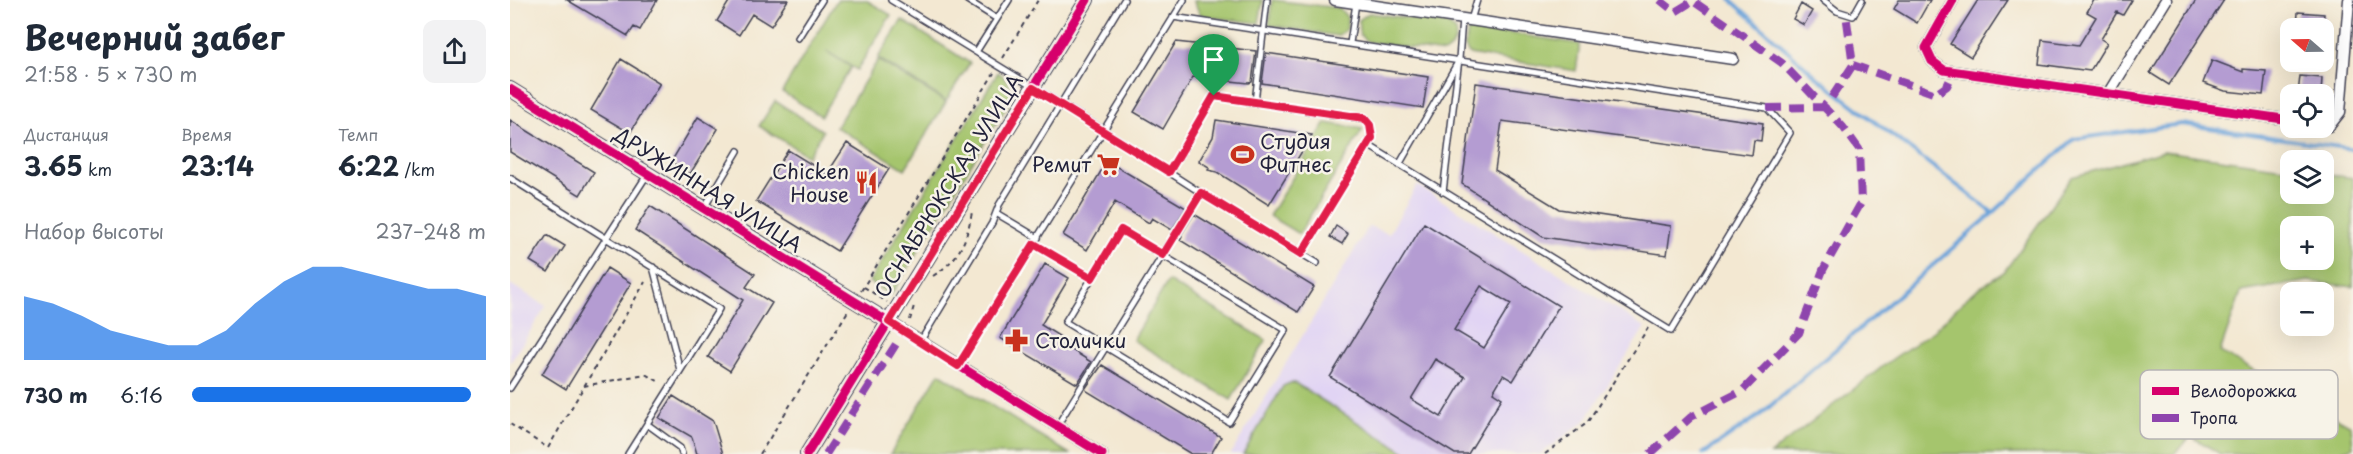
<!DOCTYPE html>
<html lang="ru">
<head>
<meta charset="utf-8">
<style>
  :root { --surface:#fff; --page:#f2f2f3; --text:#1f2937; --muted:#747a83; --accent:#1a73e8 }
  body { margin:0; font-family:"Playpen Sans",sans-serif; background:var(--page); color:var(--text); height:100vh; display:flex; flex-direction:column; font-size:22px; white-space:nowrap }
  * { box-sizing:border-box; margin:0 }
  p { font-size:20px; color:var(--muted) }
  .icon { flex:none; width:33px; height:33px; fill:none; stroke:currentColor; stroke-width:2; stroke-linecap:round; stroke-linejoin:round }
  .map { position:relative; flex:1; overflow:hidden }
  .drawer { display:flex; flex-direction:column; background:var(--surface); width:510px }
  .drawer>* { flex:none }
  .needle { width:39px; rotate:290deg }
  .fabs { position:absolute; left:1770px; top:18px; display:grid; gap:12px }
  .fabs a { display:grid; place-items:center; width:54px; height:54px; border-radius:12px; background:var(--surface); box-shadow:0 6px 24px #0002; font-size:30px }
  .pin { position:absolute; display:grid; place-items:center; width:51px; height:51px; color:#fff; margin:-62px -26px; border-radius:50% 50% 50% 0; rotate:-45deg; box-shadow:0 0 6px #0007 }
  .pin .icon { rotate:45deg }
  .round { display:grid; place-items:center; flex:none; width:63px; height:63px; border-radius:12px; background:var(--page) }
  .overview { display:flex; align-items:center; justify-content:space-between; height:102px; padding:0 24px }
  h1 { font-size:33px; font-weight:700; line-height:45px }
  .figures { display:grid; grid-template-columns:repeat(3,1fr); gap:9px; height:102px; padding:6px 24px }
  .figures div { display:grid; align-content:center }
  .figures b { font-size:26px; font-weight:700 }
  .figures small { font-size:16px; font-weight:400 }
  .figures p { font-size:16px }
  .chart { height:168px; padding:12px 24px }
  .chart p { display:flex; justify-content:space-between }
  .chart svg { width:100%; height:108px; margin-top:6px; fill:var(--accent); opacity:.7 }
  ul { padding:0 24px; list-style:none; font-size:20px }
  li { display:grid; grid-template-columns:96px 72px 1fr; align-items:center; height:45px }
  li i { height:15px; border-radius:8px; background:var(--accent) }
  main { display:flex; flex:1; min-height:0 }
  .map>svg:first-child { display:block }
  .built { fill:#e1d4f4 }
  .green { fill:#a5c56d; stroke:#647454; stroke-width:1.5; fill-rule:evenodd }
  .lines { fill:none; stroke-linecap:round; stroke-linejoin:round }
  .stream { stroke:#6aa3da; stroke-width:4 }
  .building { fill:#b49cd2; fill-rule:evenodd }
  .service-casing { stroke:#414052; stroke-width:8 }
  .minor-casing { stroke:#414052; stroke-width:13 }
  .tertiary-casing { stroke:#414052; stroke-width:16 }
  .path { stroke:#414052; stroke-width:2; stroke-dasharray:4.5 4.5; stroke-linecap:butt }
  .service { stroke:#fff; stroke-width:5 }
  .minor { stroke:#fff; stroke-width:10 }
  .tertiary { stroke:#fff; stroke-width:14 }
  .quiet { stroke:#8e44ad; stroke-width:8; stroke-dasharray:15 8; stroke-linecap:butt }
  .cycleway-casing { stroke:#f7f3e8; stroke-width:13 }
  .cycleway { stroke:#d6006c; stroke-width:9 }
  .route-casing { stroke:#fff; stroke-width:12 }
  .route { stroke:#e11d48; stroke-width:8 }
  .labels { text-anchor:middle; stroke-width:5; stroke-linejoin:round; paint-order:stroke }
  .poi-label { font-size:20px; fill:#22223b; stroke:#f7f3e8; text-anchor:start }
  .street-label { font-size:20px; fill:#22223b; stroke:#f7f3e8 }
  .key { fill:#f7f3e8; stroke:#b7b4b4; stroke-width:1.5 }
  .key-label { font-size:16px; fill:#22223b }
</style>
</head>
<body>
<main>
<section class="drawer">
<div class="overview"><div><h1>Вечерний забег</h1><p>21:58 · 5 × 730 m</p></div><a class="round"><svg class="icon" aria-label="share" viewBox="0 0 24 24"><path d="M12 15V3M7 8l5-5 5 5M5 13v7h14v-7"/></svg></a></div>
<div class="figures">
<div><p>Дистанция</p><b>3.65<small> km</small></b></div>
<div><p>Время</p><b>23:14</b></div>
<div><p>Темп</p><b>6:22<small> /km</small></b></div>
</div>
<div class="chart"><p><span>Набор высоты</span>237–248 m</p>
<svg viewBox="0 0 160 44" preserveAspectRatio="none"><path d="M0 44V18L10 21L20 26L30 32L40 35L50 38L60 38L70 32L80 21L90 12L100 6L110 6L120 9L130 12L140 15L150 15L160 18V44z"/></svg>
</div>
<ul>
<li><b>730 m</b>6:16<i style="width:95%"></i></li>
</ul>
</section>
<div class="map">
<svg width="1843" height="454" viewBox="0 0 1843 454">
  <rect width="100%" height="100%" fill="#f7f3e8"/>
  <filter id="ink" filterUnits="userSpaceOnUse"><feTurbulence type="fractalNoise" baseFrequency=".0167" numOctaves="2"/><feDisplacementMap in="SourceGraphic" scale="12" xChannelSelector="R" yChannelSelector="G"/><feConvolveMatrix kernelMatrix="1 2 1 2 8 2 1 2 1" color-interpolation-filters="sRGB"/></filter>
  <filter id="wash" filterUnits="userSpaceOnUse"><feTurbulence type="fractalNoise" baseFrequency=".008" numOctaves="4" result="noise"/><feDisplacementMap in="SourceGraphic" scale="24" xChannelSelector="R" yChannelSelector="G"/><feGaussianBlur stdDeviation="1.35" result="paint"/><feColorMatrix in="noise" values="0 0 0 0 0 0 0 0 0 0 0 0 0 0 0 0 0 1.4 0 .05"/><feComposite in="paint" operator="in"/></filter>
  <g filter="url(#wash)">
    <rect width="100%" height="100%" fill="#f3e8d2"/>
    <path class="built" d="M 907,185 L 1135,327 L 1074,422 L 1030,454 L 721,454 L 859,226 L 879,234 Z
      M 0,284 L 36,306 L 0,363 Z"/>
    <path class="green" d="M 327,0 L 356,0 L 381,15 L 347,70 L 316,51 L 341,67 L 311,116 L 272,92 Z
      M 683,0 L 753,0 L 749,23 L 699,17 L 690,14 Z
      M 762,0 L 829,8 L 837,17 L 837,29 L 827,36 L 759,25 Z
      M 859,13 L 936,23 L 946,31 C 946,42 943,47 934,53 L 859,42 C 848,37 848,30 849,20 Z
      M 392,20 L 460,63 L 436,101 L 368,58 Z
      M 967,28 L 1070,44 L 1066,71 L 959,54 L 955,47 L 958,31 Z
      M 368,60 L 436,102 L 395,169 L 326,127 Z
      M 488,72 C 499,80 503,89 499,103 L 381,295 L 359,282 Z
      M 265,101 L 313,131 L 298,156 L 249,126 Z
      M 816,123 L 853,129 L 789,234 L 759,216 Z
      M 1654,151 L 1780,169 L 1780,194 L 1814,194 L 1814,174 L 1843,178 L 1843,287 L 1798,281 L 1731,292 L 1710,352 L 1841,426 L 1843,447 L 1823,454 L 1710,454 L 1681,436 L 1664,454 L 1260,454 L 1381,360 L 1423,331 L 1463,292 L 1494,272 L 1562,177 ZM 1780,226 L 1814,226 L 1814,260 L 1780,260 Z
      M 658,281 L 756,340 L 721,400 L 623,340 Z
      M 429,373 L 560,454 L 380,454 Z
      M 780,383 L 785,383 L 898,454 L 733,454 L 773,386 Z"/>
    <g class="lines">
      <path class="stream" d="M 1221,0 L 1308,78 L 1483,213
        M 1193,454 L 1250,415 L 1483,213 L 1564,139 L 1672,124 L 1843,149"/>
    </g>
    <g id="blocks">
      <path class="building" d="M 57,0 L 147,0 L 130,30 L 124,27 L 118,36 Z
        M 220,0 L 278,0 L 261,26 L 242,14 L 229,35 L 207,21 Z
        M 1389,0 L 1420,0 L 1407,23 L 1384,9 Z
        M 1468,0 L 1498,0 L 1461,57 L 1440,44 Z
        M 1584,0 L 1622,0 L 1613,15 L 1607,12 L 1591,39 L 1597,43 L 1580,71 L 1529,64 L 1532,40 L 1569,45 L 1586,17 L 1577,12 Z
        M 1686,0 L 1714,0 L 1659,85 L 1640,73 Z
        M 1291,4 L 1302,11 L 1294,25 L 1283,19 Z
        M 1788,12 L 1814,14 L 1813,28 L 1787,28 Z
        M 666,42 L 746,51 L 742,82 L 739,83 L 683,77 L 653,129 L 624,112 Z
        M 756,53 L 918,77 L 913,108 L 752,83 Z
        M 111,59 L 150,83 L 120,133 L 81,110 Z
        M 1702,60 L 1733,72 L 1733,69 L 1756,71 L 1753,95 L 1715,91 L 1693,83 Z
        M 1790,76 L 1812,78 L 1811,94 L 1788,94 Z
        M 966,83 L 1253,123 L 1251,141 L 1244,140 L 1242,155 L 992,121 L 985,170 L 1049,209 L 1161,226 L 1157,255 L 1033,237 L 952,184 Z
        M 188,117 L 208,129 L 180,174 L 161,162 Z
        M 0,120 L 84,172 L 70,195 L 0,152 Z
        M 706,120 L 802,135 L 759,205 L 707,172 L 698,170 L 699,167 L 689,161 L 703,137 Z
        M 337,143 L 379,169 L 327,251 L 246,201 L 278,150 L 317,174 Z
        M 597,161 L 676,208 L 662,230 L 642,218 L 639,223 L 605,202 L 577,250 L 553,235 Z
        M 140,206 L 245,274 L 236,287 L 262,303 L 220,371 L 198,357 L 233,300 L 125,230 Z
        M 684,214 L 804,287 L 788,312 L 670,240 L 672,236 L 671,235 Z
        M 914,223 L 1049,306 L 1003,381 L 993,375 L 983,392 L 992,398 L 958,454 L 945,454 L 820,377 ZM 971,286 L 1001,304 L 974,348 L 944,330 ZM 925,359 L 955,377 L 931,417 L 901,399 Z
        M 826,226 L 838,234 L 832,244 L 820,237 Z
        M 37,235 L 55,246 L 38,272 L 20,261 Z
        M 535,264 L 559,278 L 531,325 L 565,346 L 562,350 L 581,362 L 567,384 L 490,338 Z
        M 97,268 L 121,283 L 56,389 L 32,374 Z
        M 592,365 L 711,437 L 701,454 L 681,454 L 577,391 L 575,389 Z
        M 163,396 L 203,421 L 213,454 L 187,454 L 182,437 L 149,418 Z"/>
    </g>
  </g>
  <g filter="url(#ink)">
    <use href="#blocks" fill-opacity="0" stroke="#414052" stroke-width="1.5"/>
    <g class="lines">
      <defs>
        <path id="service" d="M 381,0 L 595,131 L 691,193 L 807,263
          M 457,0 L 487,19
          M 1313,0 L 1327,11 L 1343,16 L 1352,0
          M 663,17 L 1257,108 L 1280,133 L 1161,331 L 858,145
          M 961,20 L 967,0
          M 288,38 L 312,0
          M 840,43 L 846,3
          M 466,52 L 499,0
          M 745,102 L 757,0
          M 889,165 L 948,62
          M 659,172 L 704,96 L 854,119 C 863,127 863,135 858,145 L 791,254
          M 0,178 L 209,309 L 118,454
          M 933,192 L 949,59 L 952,19
          M 194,208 L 228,151
          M 486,213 L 528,238
          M 611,230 L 776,330 L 719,422 L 555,322 Z
          M 524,244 L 582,278
          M 143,267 L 170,370
          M 410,342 L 482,223 L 489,205 L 614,0
          M 448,366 L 674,0
          M 0,388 L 137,175
          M 137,424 L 170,448 L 172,454
          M 547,426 L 691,193"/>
        <path id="minor" d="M 825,0 L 1223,59
          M 1443,0 L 1416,48 L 1422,61 L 1434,70 L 1780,120
          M 1598,94 L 1656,0
          M 1814,125 L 1819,126 L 1830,112 L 1839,0
          M 379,322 L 592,454"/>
        <path id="tertiary" d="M 0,89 L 379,322
          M 297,454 L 577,0"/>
      </defs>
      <use href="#service" class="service-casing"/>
      <use href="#minor" class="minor-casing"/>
      <use href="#tertiary" class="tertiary-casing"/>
      <path class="path" d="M 493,58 L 528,0
        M 423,276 C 450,258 456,243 462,212
        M 354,287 L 377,302
        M 351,291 L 484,73
        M 400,320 L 404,306
        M 74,386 L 135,374 L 148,381
        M 0,424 L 38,448 L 135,282
        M 250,454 L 338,311
        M 1035,454 L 1077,423 L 1138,328"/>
      <use href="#service" class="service"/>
      <use href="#minor" class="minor"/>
      <use href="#tertiary" class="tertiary"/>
      <path class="quiet" d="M 1343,65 L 1426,94 L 1437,86 L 1444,71
        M 1257,108 L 1313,107 L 1320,100 L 1343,65 L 1336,14
        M 316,454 L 388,341
        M 1140,454 L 1181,417 L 1232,391 L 1289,333 L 1313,270 L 1351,203 L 1349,149 L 1333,127 L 1272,63 L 1183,1 L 1165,12 L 1150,0"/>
      <defs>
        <path id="cycleway" d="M 1443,0 L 1416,48 L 1422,61 L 1434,70 L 1780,120
          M 0,89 L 592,454
          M 297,454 L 577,0"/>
      </defs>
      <use href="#cycleway" class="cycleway-casing"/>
      <use href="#cycleway" class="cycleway"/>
    </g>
  </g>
  <g class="lines" filter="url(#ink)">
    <defs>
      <path id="route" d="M 523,88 L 659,172 L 704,96 L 854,118 L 860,125 L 862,138 L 791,254 L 691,193 L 653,255 L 611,230 L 582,278 L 524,244 L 448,366 L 379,322 Z"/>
    </defs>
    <use href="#route" class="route-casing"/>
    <use href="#route" class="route"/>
  </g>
  <defs>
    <symbol id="stadium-bare" viewBox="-9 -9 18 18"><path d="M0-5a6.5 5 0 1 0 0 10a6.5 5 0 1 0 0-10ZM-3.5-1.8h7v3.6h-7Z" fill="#c8321e" stroke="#f7f3e8" stroke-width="2.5" paint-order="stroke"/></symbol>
    <symbol id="supermarket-bare" viewBox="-9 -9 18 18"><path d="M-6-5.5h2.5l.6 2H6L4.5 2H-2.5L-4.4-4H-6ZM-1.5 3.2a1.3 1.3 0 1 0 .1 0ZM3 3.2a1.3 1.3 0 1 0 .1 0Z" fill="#c8321e" stroke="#f7f3e8" stroke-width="2.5" paint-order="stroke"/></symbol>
    <symbol id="restaurant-bare" viewBox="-9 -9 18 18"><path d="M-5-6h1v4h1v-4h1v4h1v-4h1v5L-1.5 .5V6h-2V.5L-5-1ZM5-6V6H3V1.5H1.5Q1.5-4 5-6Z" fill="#c8321e" stroke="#f7f3e8" stroke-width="2.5" paint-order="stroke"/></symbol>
    <symbol id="pharmacy-bare" viewBox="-9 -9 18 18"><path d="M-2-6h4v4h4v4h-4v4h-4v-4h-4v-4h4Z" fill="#c8321e" stroke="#f7f3e8" stroke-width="2.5" paint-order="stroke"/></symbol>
  </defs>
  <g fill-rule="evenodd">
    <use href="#stadium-bare" x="716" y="138" width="33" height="33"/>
    <use href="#supermarket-bare" x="582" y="148" width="33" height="33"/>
    <use href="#restaurant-bare" x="340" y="166" width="33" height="33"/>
    <use href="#pharmacy-bare" x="490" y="324" width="33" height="33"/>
  </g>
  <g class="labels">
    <g class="poi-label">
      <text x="750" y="149">Студия<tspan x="750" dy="23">Фитнес</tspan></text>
      <text x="581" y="172" text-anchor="end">Ремит</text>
      <text x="339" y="179" text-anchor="end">Chicken<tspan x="339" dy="23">House</tspan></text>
      <text x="525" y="348">Столички</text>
    </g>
    <g class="street-label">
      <text transform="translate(439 186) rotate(-58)" y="7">ОСНАБРЮКСКАЯ УЛИЦА</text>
      <text transform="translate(198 190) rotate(32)" y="7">ДРУЖИННАЯ УЛИЦА</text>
    </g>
  </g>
  <rect x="1630" y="370" width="198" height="69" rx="9" class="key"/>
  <rect x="1642" y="387" width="27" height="8" fill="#d6006c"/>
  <rect x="1642" y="414" width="27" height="8" fill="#8e44ad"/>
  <g class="key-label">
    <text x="1680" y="397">Велодорожка</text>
    <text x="1680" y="424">Тропа</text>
  </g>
</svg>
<div class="fabs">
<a><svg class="needle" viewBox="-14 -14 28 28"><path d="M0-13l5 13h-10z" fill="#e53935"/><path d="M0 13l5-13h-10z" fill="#747a83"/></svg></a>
<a><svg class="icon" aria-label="locate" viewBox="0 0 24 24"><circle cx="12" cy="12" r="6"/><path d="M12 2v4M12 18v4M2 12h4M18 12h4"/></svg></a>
<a><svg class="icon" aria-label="layers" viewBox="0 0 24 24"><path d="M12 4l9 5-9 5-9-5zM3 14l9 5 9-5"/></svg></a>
<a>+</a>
<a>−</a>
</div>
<div class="pin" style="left:704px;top:96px;background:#1e9e55"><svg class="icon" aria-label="arrive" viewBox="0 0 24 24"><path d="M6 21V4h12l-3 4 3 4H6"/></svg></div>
</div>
</main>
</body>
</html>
